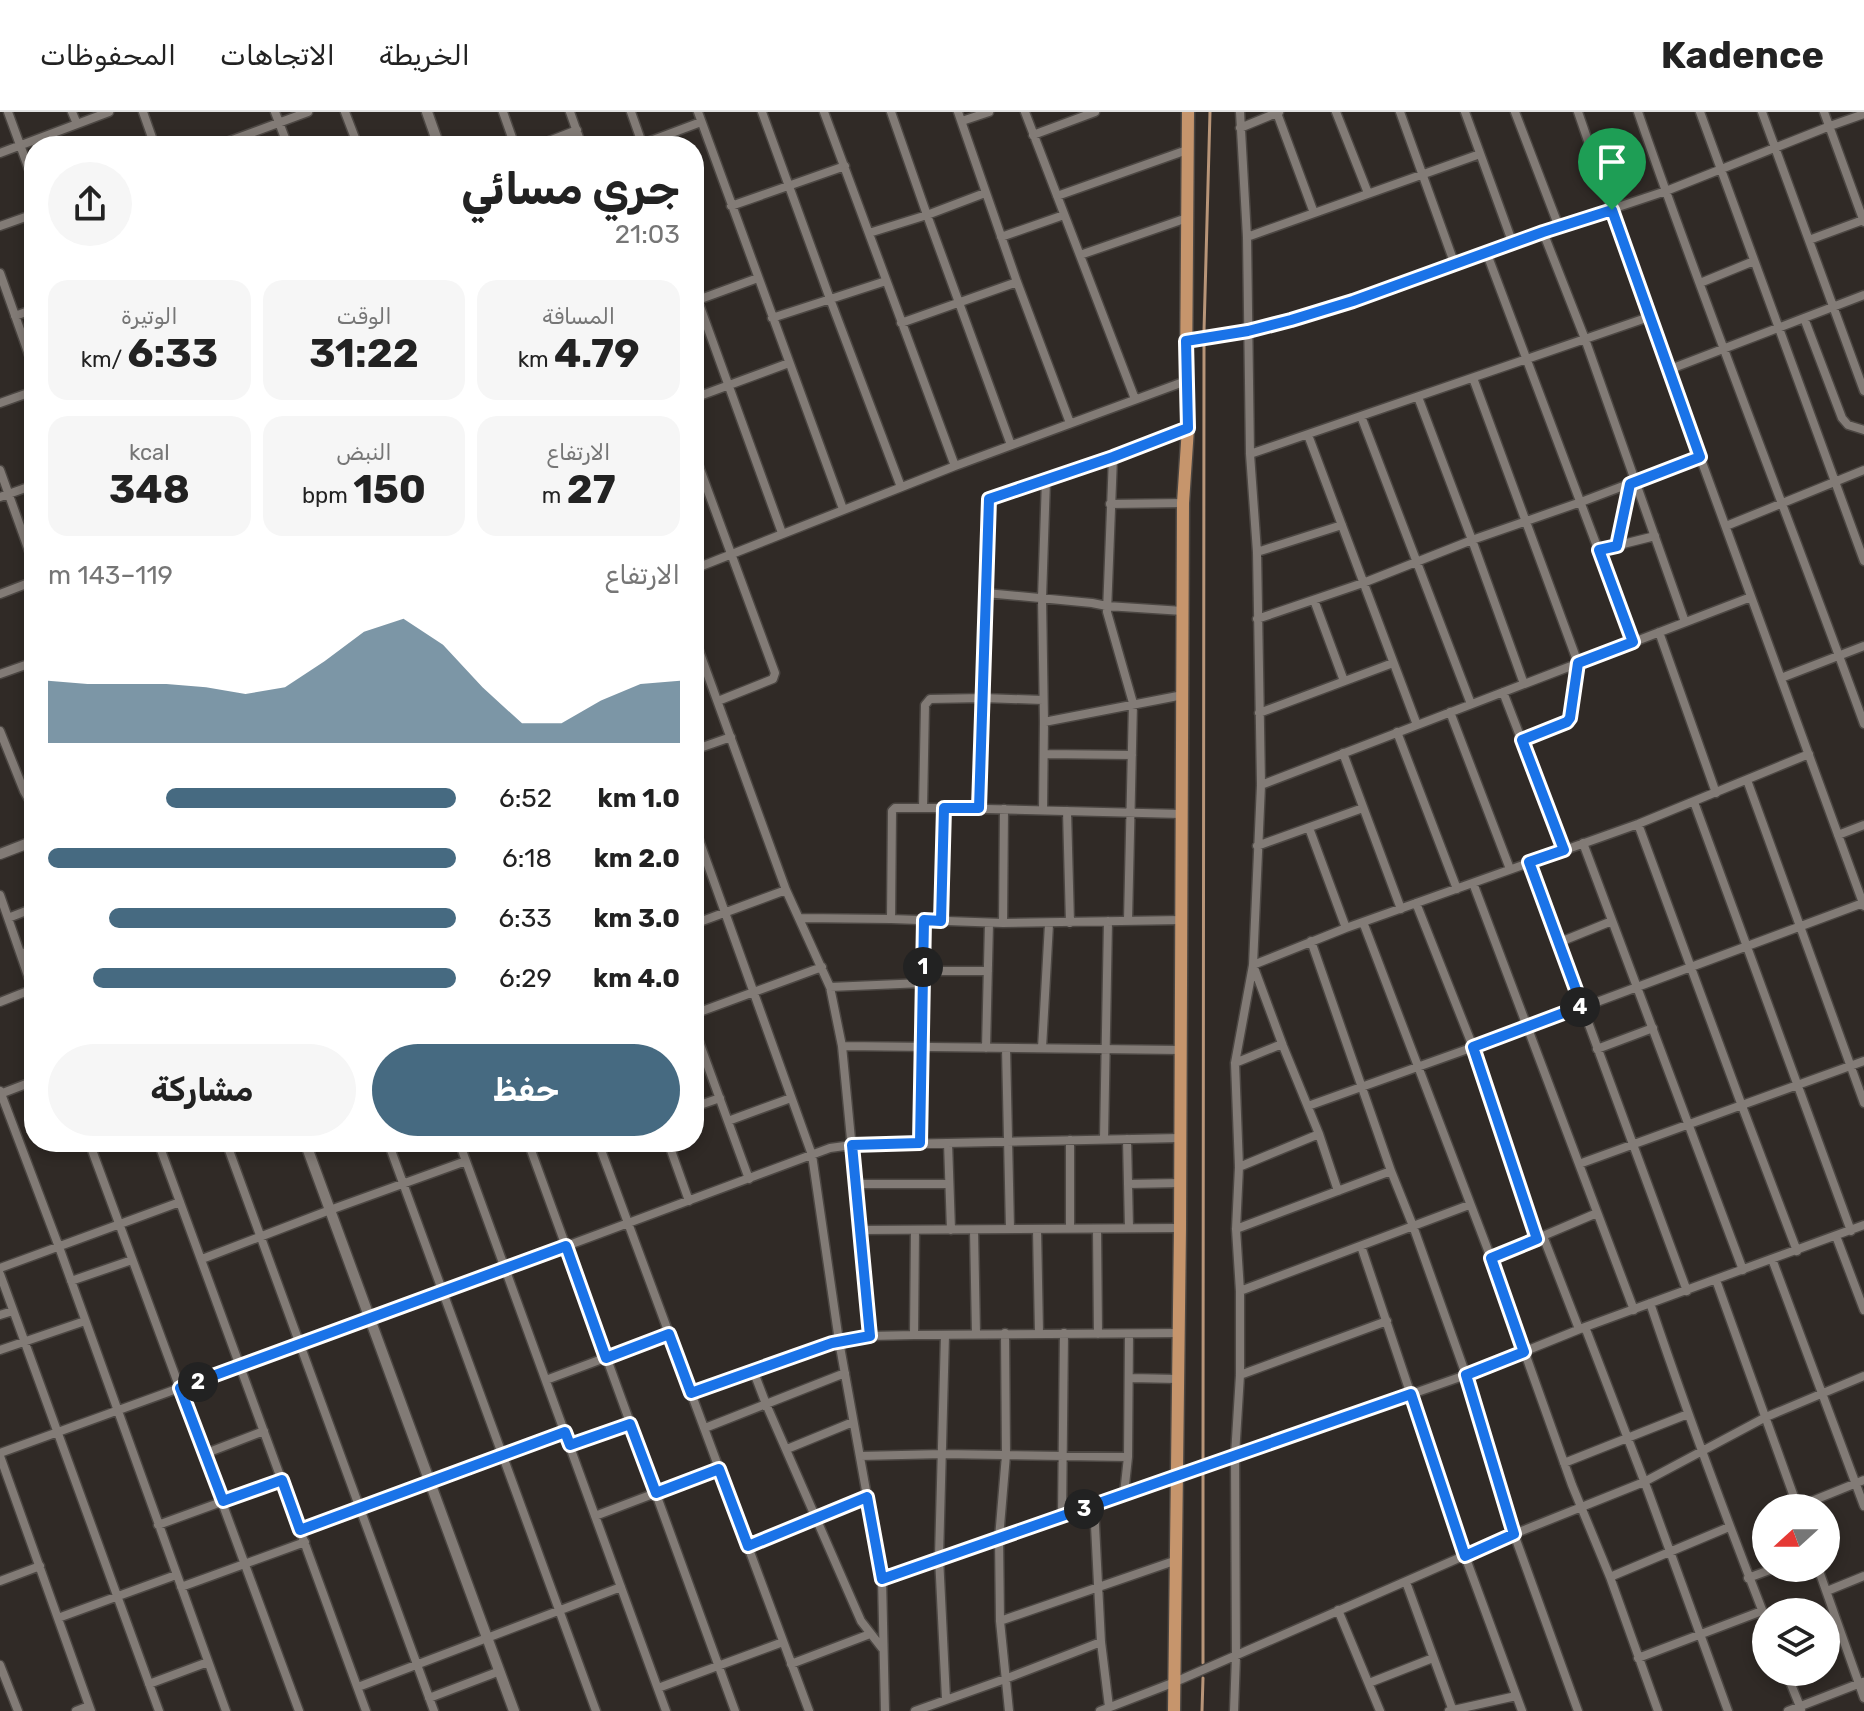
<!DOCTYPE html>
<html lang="ar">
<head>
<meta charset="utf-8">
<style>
  :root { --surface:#fff; --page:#f6f6f6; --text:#222; --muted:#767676; --line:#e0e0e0; --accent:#466a81 }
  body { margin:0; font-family:Rubik,Vazirmatn,sans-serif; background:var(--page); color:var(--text); direction:rtl; height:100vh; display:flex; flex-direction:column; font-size:30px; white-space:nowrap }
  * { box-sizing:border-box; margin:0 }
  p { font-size:26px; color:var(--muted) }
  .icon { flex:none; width:44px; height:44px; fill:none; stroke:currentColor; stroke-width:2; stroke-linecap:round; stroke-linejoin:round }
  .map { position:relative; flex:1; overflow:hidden; direction:ltr }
  .drawer { position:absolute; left:24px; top:24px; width:680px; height:1016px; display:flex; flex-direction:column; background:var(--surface); border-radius:32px; box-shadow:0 4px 12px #0003; direction:rtl }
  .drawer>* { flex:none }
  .needle { width:52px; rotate:249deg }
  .buttons { position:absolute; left:1752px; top:1382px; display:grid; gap:16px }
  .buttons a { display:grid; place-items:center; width:88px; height:88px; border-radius:50%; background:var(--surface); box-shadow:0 4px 12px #0003; font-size:40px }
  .pin { position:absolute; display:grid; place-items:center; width:68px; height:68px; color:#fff; margin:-82px -34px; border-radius:50% 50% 50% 0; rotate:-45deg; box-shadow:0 0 8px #0007 }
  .pin .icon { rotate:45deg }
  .km { position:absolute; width:40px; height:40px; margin:-20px; border-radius:50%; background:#222; color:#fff; font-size:22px; line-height:40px; text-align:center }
  .round { display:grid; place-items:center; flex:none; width:84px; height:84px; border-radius:42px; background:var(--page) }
  .headline { display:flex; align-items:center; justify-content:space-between; height:136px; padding:0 24px }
  h1 { font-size:44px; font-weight:700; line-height:60px }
  .metrics { display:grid; grid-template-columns:repeat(3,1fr); gap:12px; height:136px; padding:8px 24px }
  .metrics div { display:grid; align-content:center; border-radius:20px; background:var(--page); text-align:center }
  .metrics b { font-size:40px; font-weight:700 }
  .metrics small { font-size:22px; font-weight:400 }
  .metrics p { font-size:22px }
  .chart { height:224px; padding:16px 24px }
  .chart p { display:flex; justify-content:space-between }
  .chart svg { width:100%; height:144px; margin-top:8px; fill:var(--accent); opacity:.7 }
  .button { display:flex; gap:16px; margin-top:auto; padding:16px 24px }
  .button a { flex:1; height:92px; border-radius:48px; background:var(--accent); color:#fff; font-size:32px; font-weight:700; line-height:92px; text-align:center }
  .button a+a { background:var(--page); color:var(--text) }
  ul { padding:0 24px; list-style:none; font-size:26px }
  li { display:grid; grid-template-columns:128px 96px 1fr; align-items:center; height:60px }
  li i { height:20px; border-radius:10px; background:var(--accent) }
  header { display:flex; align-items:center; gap:48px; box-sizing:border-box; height:112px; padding:0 40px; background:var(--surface); border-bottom:2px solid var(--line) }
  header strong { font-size:38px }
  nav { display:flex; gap:44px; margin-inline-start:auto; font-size:28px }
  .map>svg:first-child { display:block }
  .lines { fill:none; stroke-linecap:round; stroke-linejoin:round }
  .stream { stroke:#b89578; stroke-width:3 }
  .minor-casing { stroke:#4c4743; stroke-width:11 }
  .tertiary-casing { stroke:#4c4743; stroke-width:13 }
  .primary-casing { stroke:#4c4743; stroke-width:15 }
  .minor { stroke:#827b76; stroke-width:8 }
  .tertiary { stroke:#827b76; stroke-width:10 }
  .primary { stroke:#c6956c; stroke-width:12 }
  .route-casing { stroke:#fff; stroke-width:16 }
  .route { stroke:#1a73e8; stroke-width:10 }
</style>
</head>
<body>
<header>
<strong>Kadence</strong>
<nav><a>الخريطة</a><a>الاتجاهات</a><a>المحفوظات</a></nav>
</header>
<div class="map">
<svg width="1864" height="1599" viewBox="0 0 1864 1599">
  <rect width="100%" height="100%" fill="#302a26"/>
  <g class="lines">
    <path class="stream" d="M 1204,219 L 1210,0
      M 1203,1349 L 1204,233
      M 1203,1551 L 1203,1363
      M 1202,1599 L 1203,1566"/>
    <defs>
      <path id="minor" d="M 8,0 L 34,71
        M 72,0 L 77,12
        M 143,0 L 155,34
        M 275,0 L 288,34
        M 345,0 L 358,34
        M 503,0 L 515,34
        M 570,0 L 582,34
        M 631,0 L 643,34
        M 698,0 L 843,397
        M 762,0 L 830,187 L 901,375
        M 824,0 L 955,354
        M 891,0 L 927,103 L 1011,333
        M 958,0 L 1017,170 L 1070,311
        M 1025,0 L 1135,287
        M 1336,0 L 1368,81
        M 1400,0 L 1455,153
        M 1465,0 L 1513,132
        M 1515,0 L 1559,115
        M 1578,0 L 1649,205 L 1864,794
        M 1638,0 C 1709,206 1790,408 1864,612
        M 1700,0 L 1864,449
        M 1762,0 L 1864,279
        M 1824,0 L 1864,110
        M 1277,1 L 1314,101
        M 962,9 L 989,0
        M 1240,16 L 1279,0
        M 1033,23 L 1095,0
        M 216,34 L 308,0
        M 536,34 L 577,18
        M 637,34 L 701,10
        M 0,41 L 109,0
        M 1057,84 L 1187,38
        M 731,94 L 845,54
        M 0,114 L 34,102
        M 1543,120 L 1585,227 L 1685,510
        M 869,121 L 927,103 L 985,81
        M 1001,125 L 1064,103
        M 1247,125 L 1480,42
        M 1809,128 L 1863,108
        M 1487,142 L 1633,530
        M 1080,143 L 1187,106
        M 0,161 L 34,257
        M 1700,171 L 1754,149
        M 694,178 L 782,421
        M 695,189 L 758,166
        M 15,204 L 34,197
        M 772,206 L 886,169
        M 1804,206 L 1842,306 L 1848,313 L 1864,318
        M 901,211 L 1017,170
        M 1186,229 L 1248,219 L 1291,208 L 1353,189 L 1543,120 L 1666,79 L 1830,14 L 1864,2
        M 1668,258 L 1864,183
        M 1473,266 L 1578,551 L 1570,606 L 1567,610 L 1522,628
        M 1418,285 L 1472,428 L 1524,572
        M 694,286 L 789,251
        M 0,291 L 34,279
        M 1361,304 L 1471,592
        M 1308,323 L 1417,613
        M 694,341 L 775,561 L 773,567 L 718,589
        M 1250,342 L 1649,205
        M 1113,345 L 1107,500 L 1133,591 L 1128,809
        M 0,358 L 34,453
        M 0,385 L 34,373
        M 1110,392 L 1183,391
        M 1726,414 L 1864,358
        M 1617,434 L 1630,372
        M 1599,438 L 1655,424
        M 1257,440 L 1342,413
        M 694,457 L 955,354 L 1186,269
        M 986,481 L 1092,491 L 1107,494 L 1183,499
        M 0,482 L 34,469
        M 1314,488 L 1344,569
        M 1257,507 L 1363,471 L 1472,428 L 1581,390 L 1700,345
        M 1659,520 L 1716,681
        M 694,525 L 786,778 L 830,875 L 842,934 L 870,1224
        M 0,562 L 34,550
        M 1781,566 L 1864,534
        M 1503,580 L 1564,738
        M 1450,600 L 1510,757
        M 1259,601 L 1393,551
        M 1044,610 L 1183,583
        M 0,619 L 24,679 L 34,696
        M 1397,620 L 1457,777
        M 694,638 L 731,625
        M 1343,641 L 1401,797
        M 1044,642 L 1132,643
        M 1747,668 L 1864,991
        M 1261,673 L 1751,485
        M 1694,690 L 1851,1119
        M 923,696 L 925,593 L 930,587 L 983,586 L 1043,588
        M 979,696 L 989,387 L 1113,345 L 1188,316
        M 1043,698 L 1044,610 L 1042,486 L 1046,368
        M 1067,699 L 1070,811
        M 1638,712 L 1742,994 L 1797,1139
        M 1309,716 L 1346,816
        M 1838,723 L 1864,713
        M 1583,731 L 1743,1158
        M 1257,734 L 1363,696
        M 1529,750 L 1687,1179
        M 1473,771 L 1634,1198
        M 0,783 L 34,881
        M 1416,791 L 1473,935 L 1537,1127
        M 8,806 L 34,796
        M 800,806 L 891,807 L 1003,811 L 1181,808
        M 891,807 L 892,699 L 895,696 L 944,696 L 1181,702
        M 941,809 L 944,696
        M 1363,810 L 1491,1146 L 1572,1373 L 1610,1465 L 1658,1599
        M 1003,811 L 1004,697
        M 694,812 L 786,778
        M 1311,829 L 1391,1059 L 1413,1114 L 1466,1263 L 1514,1422 L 1578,1599
        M 1560,830 L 1612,809
        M 21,842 L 34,837
        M 923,859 L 988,859
        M 830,875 L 923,871
        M 0,890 L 33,877
        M 694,902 L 822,855
        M 694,916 L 749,1067
        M 842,934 L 1181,938
        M 986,936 L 989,811
        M 1006,936 L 1010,1117
        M 1042,936 L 1049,812
        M 1597,937 L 1653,916
        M 1235,951 L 1282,932
        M 0,979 L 59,1135 L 226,1599
        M 0,982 L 34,969
        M 1308,994 L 1527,916 L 1863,791
        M 694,995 L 720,986
        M 728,1009 L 791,986
        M 1319,1022 L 1283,934 L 1253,853 L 1346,816 L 1638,712 L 1809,642
        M 1104,1027 L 1108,809
        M 1127,1027 L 1129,1116
        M 1070,1028 L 1070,1116
        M 89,1030 L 299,1599
        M 158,1030 L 366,1599
        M 226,1030 L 434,1599
        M 388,1030 L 596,1599
        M 459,1030 L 666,1599
        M 528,1030 L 735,1599
        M 598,1030 L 809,1599
        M 668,1030 L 689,1089
        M 920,1031 L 924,808
        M 948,1031 L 951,1118
        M 1579,1052 L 1864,949
        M 1239,1055 L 1319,1022 L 1338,1079
        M 856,1072 L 949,1072
        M 1128,1072 L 1180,1071
        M 1037,1117 L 1039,1221
        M 1097,1117 L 1098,1222
        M 1236,1117 L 1391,1059
        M 861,1118 L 1180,1116
        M 974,1118 L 976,1222
        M 1543,1124 L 1579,1217
        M 1836,1124 L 1864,1198
        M 1361,1134 L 1465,1444 L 1522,1599
        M 1491,1146 L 1597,1101
        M 202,1147 L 330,1098 L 466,1049
        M 1772,1147 L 1864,1394
        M 0,1156 L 180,1090
        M 0,1162 L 159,1599
        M 1716,1168 L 1798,1396
        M 71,1169 L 132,1148
        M 1240,1179 L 1469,1093
        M 1650,1191 C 1686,1298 1725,1403 1766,1508
        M 0,1203 L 13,1199
        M 1585,1215 L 1648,1379 L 1728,1599
        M 1005,1221 L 1006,1343 L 999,1426 L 1000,1509 L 1009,1599
        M 914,1223 L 915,1118
        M 945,1223 L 939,1445 L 946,1587
        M 0,1238 L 85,1209
        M 753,1258 L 766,1292 L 861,1509 L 882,1536
        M 1240,1263 L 1387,1209
        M 1130,1266 L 1178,1267
        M 546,1268 L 669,1222
        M 691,1281 L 839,1229 L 812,1043 L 694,714
        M 705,1316 L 845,1261
        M 570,1333 L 630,1312
        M 787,1337 L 853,1310
        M 0,1341 L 370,1207 L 830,1036 L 852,1033 L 1180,1026
        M 204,1342 L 264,1319
        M 0,1344 L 91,1599
        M 860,1344 L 943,1342 L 1128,1345
        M 1564,1351 L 1688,1302
        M 1124,1382 L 1128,1345 L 1129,1222
        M 1094,1394 L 1101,1530 L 1109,1595
        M 1797,1395 L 1864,1368
        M 595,1404 L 719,1357
        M 1062,1404 L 1064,1221
        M 158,1413 L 282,1368
        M 300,1418 L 565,1320
        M 748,1434 L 867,1385
        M 1818,1456 L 1864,1586
        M 1610,1465 L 1729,1415
        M 1748,1466 L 1775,1456
        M 882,1467 L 1466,1263 L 1585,1215 L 1864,1113
        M 0,1469 L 40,1454
        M 1406,1470 L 1453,1599
        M 181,1475 L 305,1430
        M 1827,1479 L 1864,1464
        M 1338,1498 L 1380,1599
        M 58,1506 L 176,1463
        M 1000,1509 L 1177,1448
        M 1638,1546 L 1762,1499
        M 791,1552 L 870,1522
        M 0,1553 L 18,1599
        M 1786,1560 L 1801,1597
        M 1369,1571 L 1433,1546
        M 149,1572 L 208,1550
        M 358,1575 L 621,1475
        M 658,1576 L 783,1530
        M 429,1586 L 500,1559
        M 76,1599 L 89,1594
        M 885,1599 L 882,1467 L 839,1229 L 870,1224 L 914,1223 L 1179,1221
        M 915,1599 L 1005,1567 L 1101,1530
        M 1100,1599 L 1175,1570 L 1514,1422 L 1644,1370 L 1766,1305 L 1864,1264
        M 1234,1599 L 1236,1544 L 1235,1343 L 1240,1263 L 1240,1179 L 1236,1117 L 1239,1055 L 1235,951 L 1253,853 L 1261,673 L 1257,440 L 1250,342 L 1247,125 L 1240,0
        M 1449,1599 L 1516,1584
        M 1788,1599 L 1863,1570"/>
      <path id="tertiary" d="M 427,0 L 439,34
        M 0,742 L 34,729
        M 305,1030 L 514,1599"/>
      <path id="primary" d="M 1174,1599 L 1180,1116 L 1183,391 L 1188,316 L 1186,269 L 1188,0"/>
    </defs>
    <use href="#minor" class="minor-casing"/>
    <use href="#tertiary" class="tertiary-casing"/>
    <use href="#primary" class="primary-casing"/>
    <use href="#minor" class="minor"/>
    <use href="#tertiary" class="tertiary"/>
    <use href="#primary" class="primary"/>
  </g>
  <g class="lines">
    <defs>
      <path id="route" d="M 1612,98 L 1700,345 L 1630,372 L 1617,434 L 1599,438 L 1633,530 L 1578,551 L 1570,606 L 1567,610 L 1522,628 L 1564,738 L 1529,750 L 1582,894 L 1473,935 L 1537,1127 L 1491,1146 L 1524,1240 L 1466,1263 L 1514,1422 L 1465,1444 L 1411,1282 L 882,1467 L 867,1385 L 748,1434 L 719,1357 L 656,1381 L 630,1312 L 570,1333 L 565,1320 L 300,1418 L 282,1368 L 223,1389 L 180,1276 L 566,1134 L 606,1246 L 669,1222 L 691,1281 L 832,1231 L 870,1224 L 852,1033 L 920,1031 L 924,808 L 941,809 L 944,696 L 979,696 L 989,387 L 1113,345 L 1188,316 L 1186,229 L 1248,219 L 1291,208 L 1353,189 L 1543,120 Z"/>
    </defs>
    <use href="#route" class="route-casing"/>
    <use href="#route" class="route"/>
  </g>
</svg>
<div class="buttons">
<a><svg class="needle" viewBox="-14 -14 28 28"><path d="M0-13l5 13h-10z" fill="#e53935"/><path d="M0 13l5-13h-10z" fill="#767676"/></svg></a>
<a><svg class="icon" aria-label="layers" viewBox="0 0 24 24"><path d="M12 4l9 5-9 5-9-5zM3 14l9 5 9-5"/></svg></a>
</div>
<div class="pin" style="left:1612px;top:98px;background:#1e9e55"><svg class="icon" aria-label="arrive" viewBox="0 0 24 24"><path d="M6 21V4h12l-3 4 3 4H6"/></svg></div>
<b class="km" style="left:923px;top:855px">1</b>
<b class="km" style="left:198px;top:1270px">2</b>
<b class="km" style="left:1084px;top:1397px">3</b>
<b class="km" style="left:1580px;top:895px">4</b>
<section class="drawer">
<div class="headline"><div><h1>جري مسائي</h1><p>21:03</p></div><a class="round"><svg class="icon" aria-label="share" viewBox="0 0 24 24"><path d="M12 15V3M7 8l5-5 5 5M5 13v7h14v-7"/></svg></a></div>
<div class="metrics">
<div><p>المسافة</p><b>4.79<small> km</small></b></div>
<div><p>الوقت</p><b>31:22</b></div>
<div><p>الوتيرة</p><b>6:33<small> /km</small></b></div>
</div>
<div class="metrics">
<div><p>الارتفاع</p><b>27<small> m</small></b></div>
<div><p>النبض</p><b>150<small> bpm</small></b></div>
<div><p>kcal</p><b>348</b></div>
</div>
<div class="chart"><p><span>الارتفاع</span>119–143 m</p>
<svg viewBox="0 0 160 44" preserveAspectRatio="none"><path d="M0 44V25L10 26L20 26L30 26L40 27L50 29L60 27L70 19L80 10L90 6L100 14L110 27L120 38L130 38L140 31L150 26L160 25V44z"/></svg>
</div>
<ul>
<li><b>1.0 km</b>6:52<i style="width:71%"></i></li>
<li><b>2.0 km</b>6:18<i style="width:100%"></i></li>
<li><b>3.0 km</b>6:33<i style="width:85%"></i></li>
<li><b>4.0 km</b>6:29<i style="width:89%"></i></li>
</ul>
<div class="button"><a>حفظ</a><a>مشاركة</a></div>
</section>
</div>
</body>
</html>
